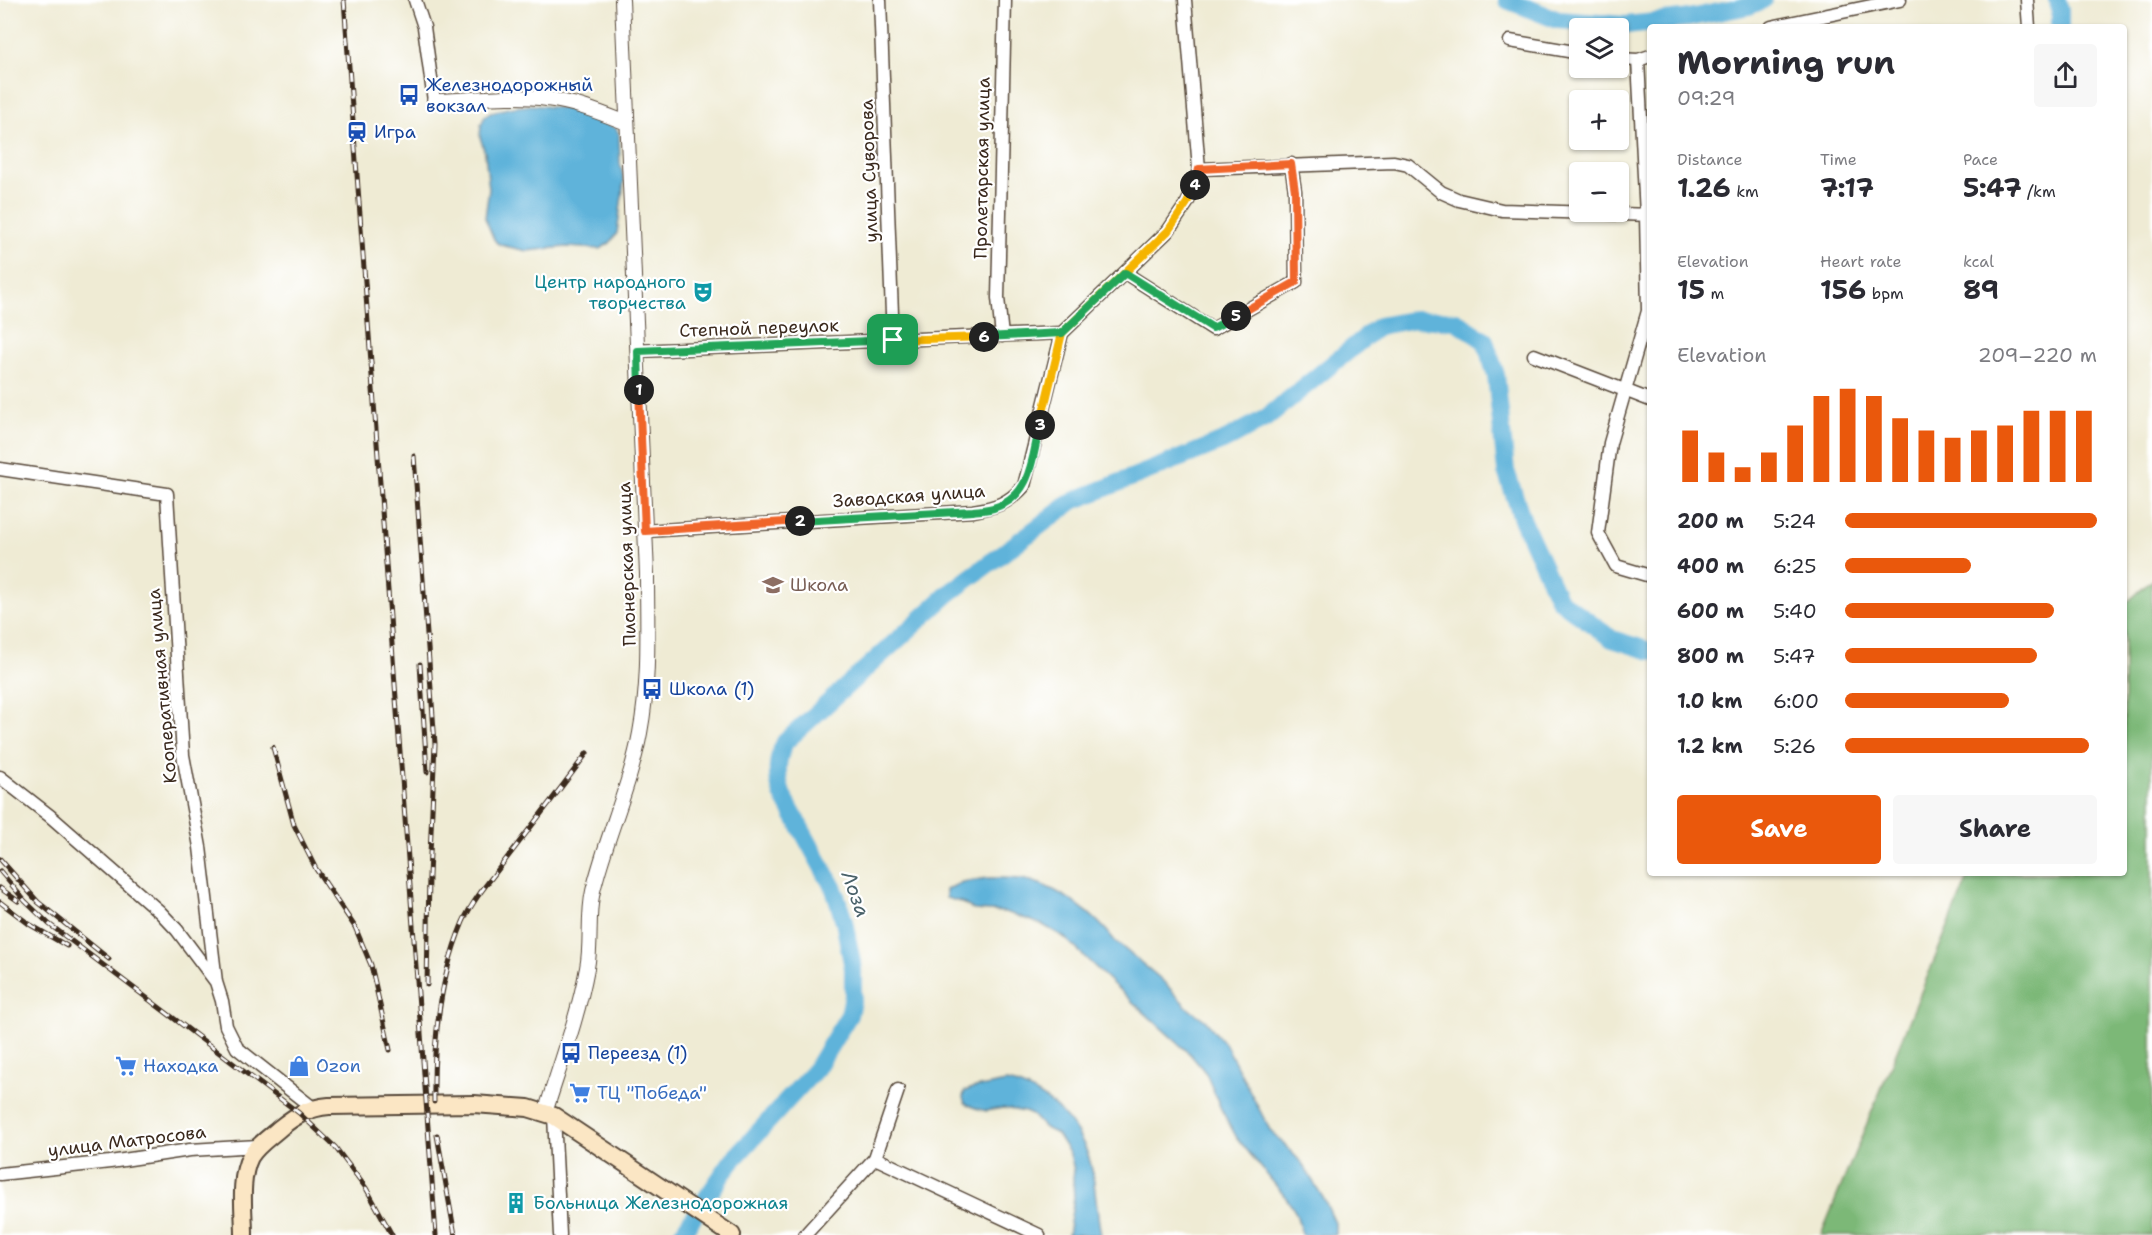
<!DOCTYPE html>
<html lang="en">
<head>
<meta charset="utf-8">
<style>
  :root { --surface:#fff; --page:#f7f7f7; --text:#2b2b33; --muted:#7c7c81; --accent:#ea580c }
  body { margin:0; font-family:"Shantell Sans",sans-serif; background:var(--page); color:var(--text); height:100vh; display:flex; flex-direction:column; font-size:22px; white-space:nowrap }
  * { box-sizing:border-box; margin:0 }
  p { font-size:20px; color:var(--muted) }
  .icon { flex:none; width:33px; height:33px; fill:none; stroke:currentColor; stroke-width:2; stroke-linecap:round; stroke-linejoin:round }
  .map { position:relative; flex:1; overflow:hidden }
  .drawer { position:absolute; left:1647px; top:24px; width:480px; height:852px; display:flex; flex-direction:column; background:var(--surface); border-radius:6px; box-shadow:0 2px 4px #0004 }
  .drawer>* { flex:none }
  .controls { position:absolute; left:1569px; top:18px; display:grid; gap:12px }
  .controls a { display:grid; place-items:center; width:60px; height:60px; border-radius:6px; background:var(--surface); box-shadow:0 2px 4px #0004; font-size:30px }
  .pin { position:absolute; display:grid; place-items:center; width:51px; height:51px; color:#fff; margin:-26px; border-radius:12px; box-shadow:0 3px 9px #0006 }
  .km { position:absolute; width:30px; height:30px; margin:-15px; border-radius:50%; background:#222; color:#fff; font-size:16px; line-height:30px; text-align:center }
  .round { display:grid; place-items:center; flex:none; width:63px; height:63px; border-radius:6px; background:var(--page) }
  .headline { display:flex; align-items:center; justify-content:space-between; height:102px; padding:0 30px }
  h1 { font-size:33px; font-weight:700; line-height:45px }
  .figures { display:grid; grid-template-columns:repeat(3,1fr); gap:9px; height:102px; padding:6px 30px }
  .figures div { display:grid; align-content:center }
  .figures b { font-size:26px; font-weight:700 }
  .figures small { font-size:16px; font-weight:400 }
  .figures p { font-size:16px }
  .chart { height:168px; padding:12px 30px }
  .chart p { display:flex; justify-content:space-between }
  .chart svg { width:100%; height:108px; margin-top:6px; stroke:var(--accent); stroke-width:6 }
  .primary-button { display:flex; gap:12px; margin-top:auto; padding:12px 30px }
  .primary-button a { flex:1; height:69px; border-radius:6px; background:var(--accent); color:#fff; font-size:24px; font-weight:700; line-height:69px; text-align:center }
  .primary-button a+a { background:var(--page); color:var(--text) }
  ul { padding:0 30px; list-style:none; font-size:20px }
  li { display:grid; grid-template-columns:96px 72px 1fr; align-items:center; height:45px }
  li i { height:15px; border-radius:8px; background:var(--accent) }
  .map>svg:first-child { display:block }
  .forest { fill:#7cb877; stroke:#5c714a; stroke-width:1.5 }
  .water { fill:#5eb3da; stroke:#4c6e7c; stroke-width:1.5 }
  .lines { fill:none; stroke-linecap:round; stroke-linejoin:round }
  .river { stroke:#5eb3da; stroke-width:18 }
  .minor-casing { stroke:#564739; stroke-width:15 }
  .tertiary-casing { stroke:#564739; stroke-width:16 }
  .secondary-casing { stroke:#564739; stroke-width:20 }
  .minor { stroke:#fff; stroke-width:12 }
  .tertiary { stroke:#fff; stroke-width:14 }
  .secondary { stroke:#fbe6c4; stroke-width:16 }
  .rail-casing { stroke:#3b2a1e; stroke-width:5 }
  .rail { stroke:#fff; stroke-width:3; stroke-dasharray:9; stroke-linecap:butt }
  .split-1-casing { stroke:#fff; stroke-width:12 }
  .split-2-casing { stroke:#fff; stroke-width:12 }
  .split-3-casing { stroke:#fff; stroke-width:12 }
  .split-4-casing { stroke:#fff; stroke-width:12 }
  .split-5-casing { stroke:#fff; stroke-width:12 }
  .split-6-casing { stroke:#fff; stroke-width:12 }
  .split-7-casing { stroke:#fff; stroke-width:12 }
  .split-1 { stroke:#22a559; stroke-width:8 }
  .split-2 { stroke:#f0652b; stroke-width:8 }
  .split-3 { stroke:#22a559; stroke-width:8 }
  .split-4 { stroke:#f5b400; stroke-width:8 }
  .split-5 { stroke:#f0652b; stroke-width:8 }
  .split-6 { stroke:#22a559; stroke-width:8 }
  .split-7 { stroke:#f5b400; stroke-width:8 }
  .labels { text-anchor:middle; stroke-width:4.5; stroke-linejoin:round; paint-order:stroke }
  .transit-label { font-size:18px; fill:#164399; stroke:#fff; text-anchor:start }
  .street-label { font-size:18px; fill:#3b2a1e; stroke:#fff }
  .culture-label { font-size:18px; fill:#0d838f; stroke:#fff; text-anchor:end }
  .education-label { font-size:18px; fill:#785e54; stroke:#fff; text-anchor:start }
  .shop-label { font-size:18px; fill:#366cbe; stroke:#fff; text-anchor:start }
  .water-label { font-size:20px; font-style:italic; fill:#496169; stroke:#fff }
</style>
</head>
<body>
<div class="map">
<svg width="2152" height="1235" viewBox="0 0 2152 1235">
  <rect width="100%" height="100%" fill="#fff"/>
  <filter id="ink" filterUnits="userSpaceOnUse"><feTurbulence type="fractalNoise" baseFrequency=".0167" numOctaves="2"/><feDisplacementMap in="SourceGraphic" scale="12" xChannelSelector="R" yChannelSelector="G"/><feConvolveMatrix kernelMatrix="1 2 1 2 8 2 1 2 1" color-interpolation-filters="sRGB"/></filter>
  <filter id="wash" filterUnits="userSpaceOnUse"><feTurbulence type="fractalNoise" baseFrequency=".008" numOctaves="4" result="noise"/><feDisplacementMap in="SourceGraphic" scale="24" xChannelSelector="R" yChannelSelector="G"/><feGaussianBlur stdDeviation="1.35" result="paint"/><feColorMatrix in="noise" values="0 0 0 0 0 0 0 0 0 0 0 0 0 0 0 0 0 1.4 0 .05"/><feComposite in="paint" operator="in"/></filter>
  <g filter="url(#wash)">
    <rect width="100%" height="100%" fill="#efebd4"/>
    <path class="forest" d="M 2152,580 L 2152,1235 L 1821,1235 L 1970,873 L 2124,873 L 2124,605 Z"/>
    <path class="water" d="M 532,105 L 570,109 L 616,128 L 619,134 L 620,163 L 624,181 L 617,233 L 610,243 L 600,249 L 566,247 L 527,251 L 505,246 L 497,243 L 494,239 L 485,218 L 489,189 L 485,153 L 480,137 L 481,125 L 485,116 L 490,113 L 508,108 Z
      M 988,878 C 1002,878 1017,877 1031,881 C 1062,890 1096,915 1115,941 L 1161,979 L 1189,1009 L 1205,1020 L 1227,1047 L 1270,1130 L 1301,1162 L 1324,1199 L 1335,1223 L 1335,1235 L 1302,1235 L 1296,1213 L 1287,1199 L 1237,1138 L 1221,1109 L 1206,1073 L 1190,1054 L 1115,986 L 1064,937 L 1043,925 L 1021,917 L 1005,912 L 974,910 L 961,902 L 946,898 L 946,890 L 962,882 Z
      M 1006,1082 C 1048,1090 1084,1128 1092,1170 C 1096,1192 1097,1214 1101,1235 L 1068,1235 L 1074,1198 L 1073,1178 L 1074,1170 L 1070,1154 L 1057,1134 L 1043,1127 L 1032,1115 L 1025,1112 L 1003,1108 L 986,1111 L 975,1108 L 965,1103 L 963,1098 L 964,1092 L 970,1089 Z"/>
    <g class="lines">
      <path class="river" d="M 1507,0 L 1558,20 L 1626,25 L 1683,19 L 1749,6 L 1763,0
        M 2057,0 L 2060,9 L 2060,27
        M 681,1235 L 731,1162 L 816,1069 L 849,1015 L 853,996 L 853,968 L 844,921 L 834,889 L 782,794 C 776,775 776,760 785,742 L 948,594 L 1073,501 L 1228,439 L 1266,418 L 1379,326 L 1416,319 L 1456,321 L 1485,341 L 1496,375 L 1506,471 L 1523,521 L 1559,600 L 1612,639 L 1650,651"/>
    </g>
  </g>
  <g filter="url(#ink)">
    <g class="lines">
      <defs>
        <path id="minor" d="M 415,0 L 424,27 L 434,101
          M 880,0 L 893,340
          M 2027,0 L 2029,27
          M 1771,27 L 1900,0
          M 1510,41 L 1580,53
          M 1618,59 L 1638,60 L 1650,56
          M 1638,60 L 1646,215 L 1648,311 L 1610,443 L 1598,533 L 1616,566 L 1650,576
          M 1199,169 L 1394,162 L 1408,165 L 1441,192 L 1459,200 L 1502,210 L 1650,215
          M 1125,273 L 1213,329 L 1296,282 L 1295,191 L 1291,164
          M 1002,336 L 998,298 L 1005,0
          M 638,351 L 1062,333
          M 1534,355 L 1650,400
          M 0,469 L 167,494 L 183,755 L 200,847 L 216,982
          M 645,531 L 973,511 C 996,507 1008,504 1024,486 L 1062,333 L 1168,231 L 1187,203 L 1194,189 L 1199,169 L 1185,0
          M 0,777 L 50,816 L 160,912 L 177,930 L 216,982 L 222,1001 L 226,1026 L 237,1048 L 313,1108
          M 554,1116 L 560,1235
          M 875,1158 L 1039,1235
          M 0,1174 L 110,1162 L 190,1150 L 258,1146
          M 805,1235 L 875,1158 L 898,1090"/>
        <path id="tertiary" d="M 434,101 C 471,100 510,94 547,99 C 574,102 601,113 627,123
          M 545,1113 C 560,1065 578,1017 587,968 C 592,943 587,917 593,891 C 606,837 630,787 640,733 C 650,680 647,627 647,574 L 622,0"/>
        <path id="secondary" d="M 244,1235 C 244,1211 239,1179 250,1157 C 257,1145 270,1137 280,1128 C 296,1115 308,1108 329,1106 L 474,1104 L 528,1108 L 554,1116 L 732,1235"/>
      </defs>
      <use href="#minor" class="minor-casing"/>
      <use href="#tertiary" class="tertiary-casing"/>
      <use href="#secondary" class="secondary-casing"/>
      <use href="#minor" class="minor"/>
      <use href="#tertiary" class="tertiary"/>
      <use href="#secondary" class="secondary"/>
      <defs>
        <path id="rail" d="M 344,0 L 436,1235
          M 414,456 L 435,744 L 429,876 L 427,985
          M 420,664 L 427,772
          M 273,747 L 294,825 L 316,869 L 355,927 L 371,965 L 390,1050
          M 0,859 L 38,902 L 109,959
          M 0,871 L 25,901 L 49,924 L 299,1113 L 335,1147 L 366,1188 L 392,1235
          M 0,888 L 18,901
          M 0,902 L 29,924 L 67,946
          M 434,1102 C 433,1041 439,979 463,922 C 473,899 492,878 507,858 C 534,823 561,788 587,753
          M 437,1135 L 455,1235"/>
      </defs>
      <use href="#rail" class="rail-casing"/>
      <use href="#rail" class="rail"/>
    </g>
  </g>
  <g class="lines" filter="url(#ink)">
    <defs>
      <path id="split-1" d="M 639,390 L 638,351 L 893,340"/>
      <path id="split-2" d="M 639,390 L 645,531 L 800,521"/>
      <path id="split-3" d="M 800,521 L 973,511 C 981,510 989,510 996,507 C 1032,495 1032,457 1040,425"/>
      <path id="split-4" d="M 1040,425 L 1062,333 L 1168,231 L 1187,203 L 1195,185"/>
      <path id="split-5" d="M 1195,185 L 1199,169 L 1291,164 L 1295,191 L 1296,282 L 1236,316"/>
      <path id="split-6" d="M 984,337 L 1062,333 L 1125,273 L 1213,328 L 1236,316"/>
      <path id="split-7" d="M 893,340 L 984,337"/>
    </defs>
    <use href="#split-1" class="split-1-casing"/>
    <use href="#split-2" class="split-2-casing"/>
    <use href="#split-3" class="split-3-casing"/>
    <use href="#split-4" class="split-4-casing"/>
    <use href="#split-5" class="split-5-casing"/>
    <use href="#split-6" class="split-6-casing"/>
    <use href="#split-7" class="split-7-casing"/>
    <use href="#split-1" class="split-1"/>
    <use href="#split-2" class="split-2"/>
    <use href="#split-3" class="split-3"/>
    <use href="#split-4" class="split-4"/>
    <use href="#split-5" class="split-5"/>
    <use href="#split-6" class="split-6"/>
    <use href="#split-7" class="split-7"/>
  </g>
  <defs>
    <symbol id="bus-bare" viewBox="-9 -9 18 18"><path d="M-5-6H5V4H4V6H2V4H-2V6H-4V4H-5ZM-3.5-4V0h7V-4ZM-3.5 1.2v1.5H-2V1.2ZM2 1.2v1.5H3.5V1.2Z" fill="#1a4fb4" stroke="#fff" stroke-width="2.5" paint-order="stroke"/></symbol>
    <symbol id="station-bare" viewBox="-9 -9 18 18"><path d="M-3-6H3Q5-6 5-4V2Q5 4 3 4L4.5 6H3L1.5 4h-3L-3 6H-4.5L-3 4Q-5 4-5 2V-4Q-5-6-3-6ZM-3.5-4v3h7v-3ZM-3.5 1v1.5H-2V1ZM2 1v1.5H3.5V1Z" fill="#1a4fb4" stroke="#fff" stroke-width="2.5" paint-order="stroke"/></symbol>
    <symbol id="theatre-bare" viewBox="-9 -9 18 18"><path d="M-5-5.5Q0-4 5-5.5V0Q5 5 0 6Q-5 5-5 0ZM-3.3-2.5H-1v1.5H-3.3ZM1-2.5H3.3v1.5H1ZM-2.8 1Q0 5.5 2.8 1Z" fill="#0f9aa8" stroke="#fff" stroke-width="2.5" paint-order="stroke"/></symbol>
    <symbol id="school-bare" viewBox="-9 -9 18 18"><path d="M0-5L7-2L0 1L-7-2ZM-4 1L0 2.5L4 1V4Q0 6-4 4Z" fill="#8d6e63" stroke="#fff" stroke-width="2.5" paint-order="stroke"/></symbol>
    <symbol id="supermarket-bare" viewBox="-9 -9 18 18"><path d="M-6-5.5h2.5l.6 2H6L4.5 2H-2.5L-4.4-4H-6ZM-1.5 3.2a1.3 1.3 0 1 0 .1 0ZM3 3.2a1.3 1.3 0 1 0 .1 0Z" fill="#3f7fe0" stroke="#fff" stroke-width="2.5" paint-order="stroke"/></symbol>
    <symbol id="shop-bare" viewBox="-9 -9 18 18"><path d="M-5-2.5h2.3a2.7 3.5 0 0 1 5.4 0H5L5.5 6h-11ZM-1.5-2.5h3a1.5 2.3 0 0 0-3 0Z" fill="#3f7fe0" stroke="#fff" stroke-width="2.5" paint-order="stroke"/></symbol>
    <symbol id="building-bare" viewBox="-9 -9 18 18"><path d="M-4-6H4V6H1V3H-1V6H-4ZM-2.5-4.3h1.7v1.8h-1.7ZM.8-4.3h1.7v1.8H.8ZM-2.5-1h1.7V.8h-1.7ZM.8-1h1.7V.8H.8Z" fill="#0f9aa8" stroke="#fff" stroke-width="2.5" paint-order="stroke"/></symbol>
  </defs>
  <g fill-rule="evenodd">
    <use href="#bus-bare" x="394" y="80" width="30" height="30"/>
    <use href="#station-bare" x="342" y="117" width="30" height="30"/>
    <use href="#theatre-bare" x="688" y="277" width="30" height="30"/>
    <use href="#school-bare" x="758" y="570" width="30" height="30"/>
    <use href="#bus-bare" x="637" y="674" width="30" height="30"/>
    <use href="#bus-bare" x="556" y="1038" width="30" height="30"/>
    <use href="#supermarket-bare" x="111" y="1051" width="30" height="30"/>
    <use href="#shop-bare" x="284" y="1051" width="30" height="30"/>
    <use href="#supermarket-bare" x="565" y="1078" width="30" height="30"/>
    <use href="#building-bare" x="501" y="1188" width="30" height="30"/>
  </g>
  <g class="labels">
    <g class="transit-label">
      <text x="426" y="91">Железнодорожный<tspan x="426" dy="21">вокзал</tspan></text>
      <text x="374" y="138">Игра</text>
      <text x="669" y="695">Школа (1)</text>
      <text x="588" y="1059">Переезд (1)</text>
    </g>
    <g class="street-label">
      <text transform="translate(982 168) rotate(-89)" y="6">Пролетарская улица</text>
      <text transform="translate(869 171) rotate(-92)" y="6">улица Суворова</text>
      <text transform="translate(759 328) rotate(-2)" y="6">Степной переулок</text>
      <text transform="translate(909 496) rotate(-4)" y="6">Заводская улица</text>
      <text transform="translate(627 564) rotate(-92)" y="6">Пионерская улица</text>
      <text transform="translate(162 686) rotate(-95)" y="6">Кооперативная улица</text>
      <text transform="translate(127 1141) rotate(-7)" y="6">улица Матросова</text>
    </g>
    <g class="culture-label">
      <text x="686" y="288">Центр народного<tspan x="686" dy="21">творчества</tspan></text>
      <text x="533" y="1209" text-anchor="start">Больница Железнодорожная</text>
    </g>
    <g class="education-label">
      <text x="790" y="591">Школа</text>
    </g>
    <g class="shop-label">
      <text x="143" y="1072">Находка</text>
      <text x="316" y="1072">Ozon</text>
      <text x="597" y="1099">ТЦ "Победа"</text>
    </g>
    <g class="water-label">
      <text transform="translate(856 894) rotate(70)" y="7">Лоза</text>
    </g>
  </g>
</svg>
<div class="controls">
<a><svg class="icon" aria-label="layers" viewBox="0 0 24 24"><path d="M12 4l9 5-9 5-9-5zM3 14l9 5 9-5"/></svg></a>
<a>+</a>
<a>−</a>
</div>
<div class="pin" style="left:893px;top:340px;background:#1e9e55"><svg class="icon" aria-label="arrive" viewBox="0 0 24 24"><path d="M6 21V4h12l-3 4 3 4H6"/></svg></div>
<b class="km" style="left:639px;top:390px">1</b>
<b class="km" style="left:800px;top:521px">2</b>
<b class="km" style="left:1040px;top:425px">3</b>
<b class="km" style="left:1195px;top:185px">4</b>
<b class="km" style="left:1236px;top:316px">5</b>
<b class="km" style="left:984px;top:337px">6</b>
<section class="drawer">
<div class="headline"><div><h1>Morning run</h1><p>09:29</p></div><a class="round"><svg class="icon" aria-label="share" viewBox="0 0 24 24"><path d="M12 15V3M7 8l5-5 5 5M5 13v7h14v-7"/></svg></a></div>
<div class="figures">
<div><p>Distance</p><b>1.26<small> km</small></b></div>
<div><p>Time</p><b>7:17</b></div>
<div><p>Pace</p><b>5:47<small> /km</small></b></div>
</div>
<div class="figures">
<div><p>Elevation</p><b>15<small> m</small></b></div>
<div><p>Heart rate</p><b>156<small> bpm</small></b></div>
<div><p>kcal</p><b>89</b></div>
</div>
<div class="chart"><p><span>Elevation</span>209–220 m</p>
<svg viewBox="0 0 160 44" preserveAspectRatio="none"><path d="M5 44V23M15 44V32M25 44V38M35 44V32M45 44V21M55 44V9M65 44V6M75 44V9M85 44V18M95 44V23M105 44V26M115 44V23M125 44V21M135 44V15M145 44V15M155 44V15"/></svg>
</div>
<ul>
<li><b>200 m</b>5:24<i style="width:100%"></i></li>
<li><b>400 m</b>6:25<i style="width:50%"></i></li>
<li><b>600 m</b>5:40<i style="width:83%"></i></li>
<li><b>800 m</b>5:47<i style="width:76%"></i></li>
<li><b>1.0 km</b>6:00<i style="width:65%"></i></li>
<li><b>1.2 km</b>5:26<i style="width:97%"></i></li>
</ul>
<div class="primary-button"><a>Save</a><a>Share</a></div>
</section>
</div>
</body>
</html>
